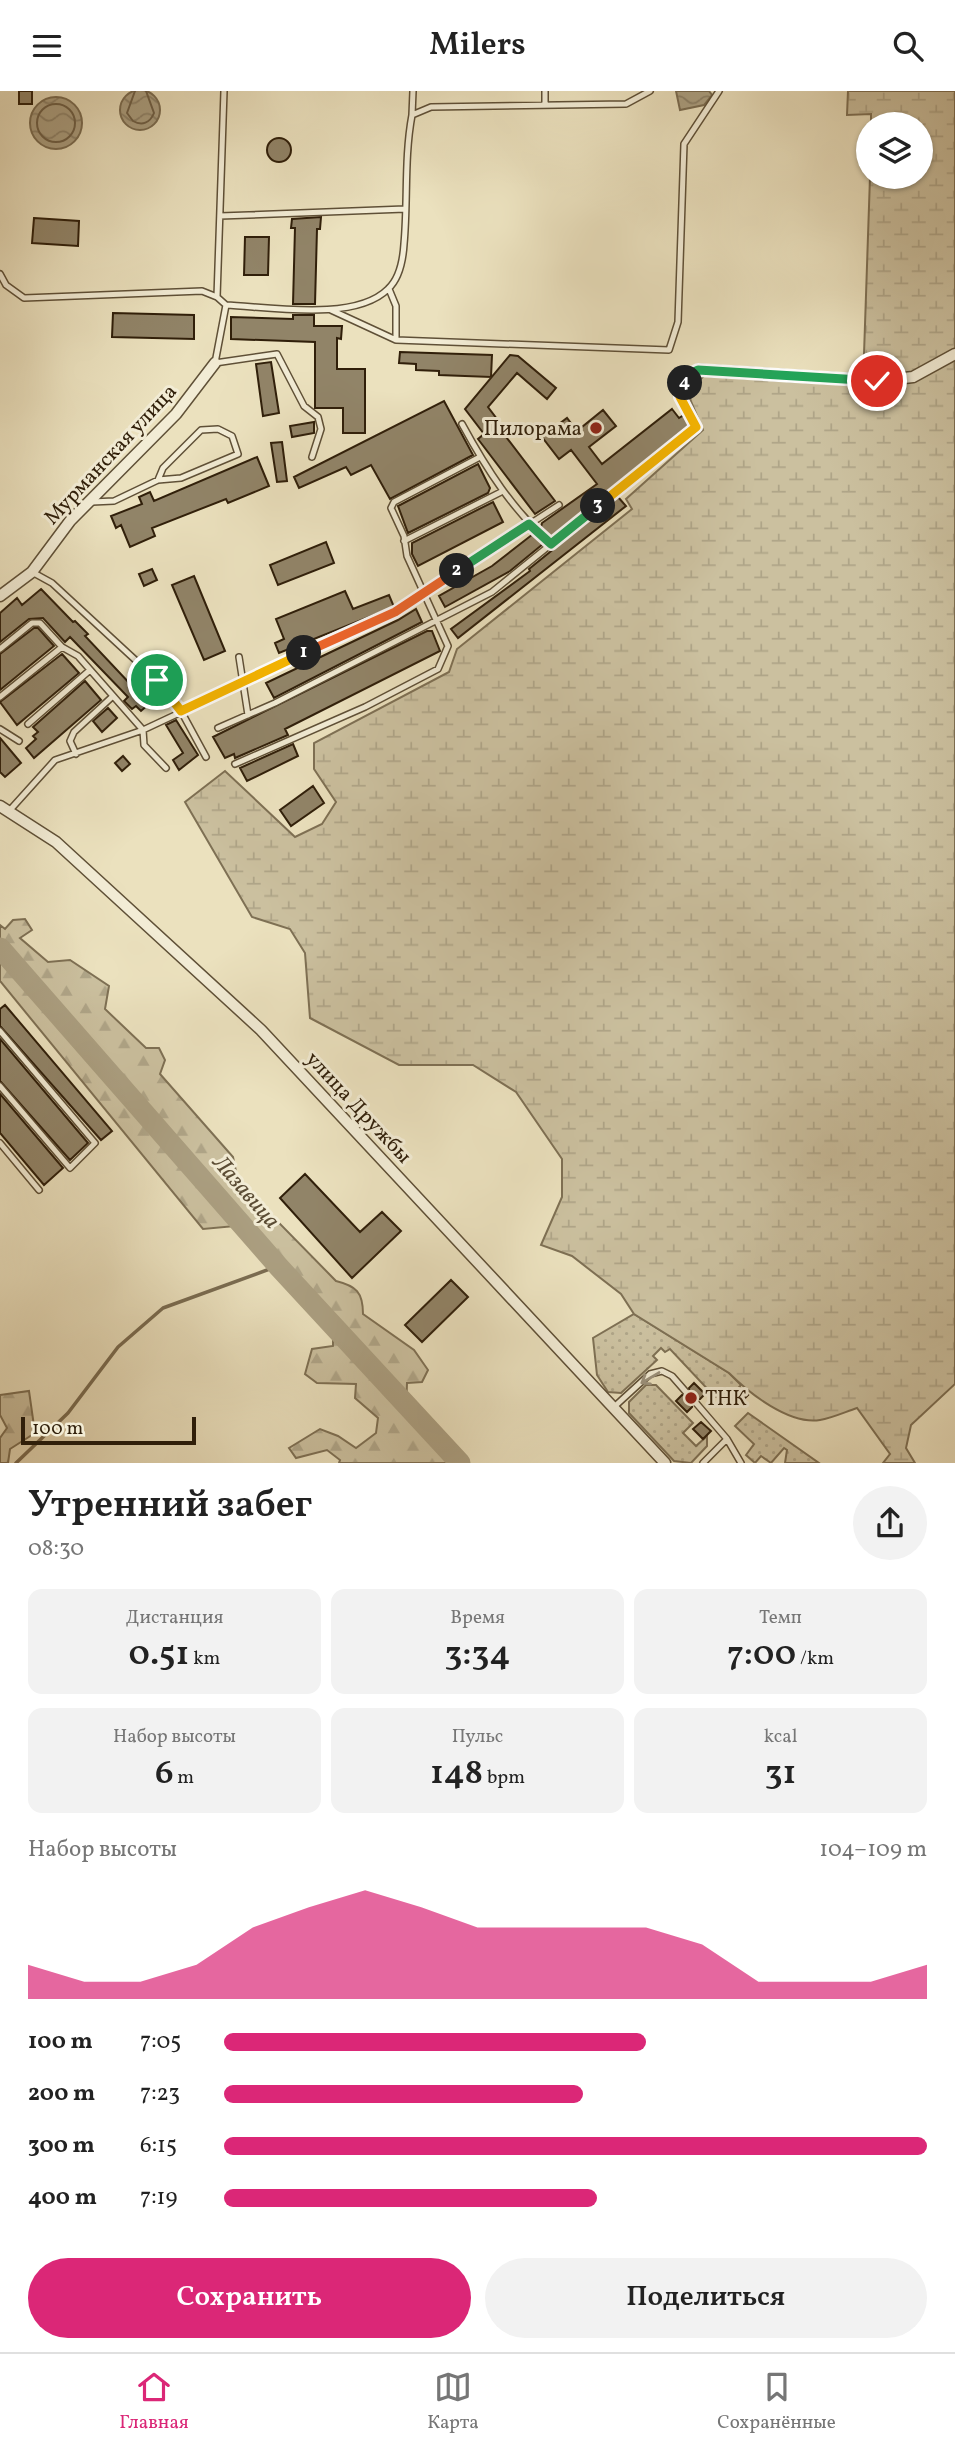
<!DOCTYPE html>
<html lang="ru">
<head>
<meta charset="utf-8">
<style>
  :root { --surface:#fff; --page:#f2f2f2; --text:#222; --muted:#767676; --line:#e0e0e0; --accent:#db2777 }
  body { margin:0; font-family:Vollkorn,serif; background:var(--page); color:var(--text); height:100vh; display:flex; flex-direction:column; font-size:26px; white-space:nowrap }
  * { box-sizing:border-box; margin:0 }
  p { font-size:23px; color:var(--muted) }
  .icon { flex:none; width:38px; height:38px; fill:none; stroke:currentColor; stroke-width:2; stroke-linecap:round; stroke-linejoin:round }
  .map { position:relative; height:1372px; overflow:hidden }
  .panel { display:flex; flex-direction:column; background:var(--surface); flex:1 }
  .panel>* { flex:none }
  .fabs { position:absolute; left:856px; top:21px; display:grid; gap:14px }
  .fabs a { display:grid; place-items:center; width:77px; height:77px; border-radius:50%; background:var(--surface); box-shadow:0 2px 5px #0004; font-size:35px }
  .scale { position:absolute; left:21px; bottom:18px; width:175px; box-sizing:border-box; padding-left:7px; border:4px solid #301f0a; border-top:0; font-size:19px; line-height:24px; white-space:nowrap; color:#301f0a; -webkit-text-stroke:5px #f2ecd5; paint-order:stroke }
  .pin { position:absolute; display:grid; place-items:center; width:60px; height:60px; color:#fff; margin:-30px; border:4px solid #fff; border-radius:50%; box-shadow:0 2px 7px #0007 }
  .km { position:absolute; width:35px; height:35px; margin:-18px; border-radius:50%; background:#222; color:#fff; font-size:19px; line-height:35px; text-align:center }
  .round { display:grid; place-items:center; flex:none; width:74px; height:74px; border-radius:37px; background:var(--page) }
  .head { display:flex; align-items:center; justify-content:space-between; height:119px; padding:0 28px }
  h1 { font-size:38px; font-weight:600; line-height:52px }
  .figures { display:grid; grid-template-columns:repeat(3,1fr); gap:10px; height:119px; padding:7px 28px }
  .figures div { display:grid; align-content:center; border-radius:14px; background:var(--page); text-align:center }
  .figures b { font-size:35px; font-weight:600 }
  .figures small { font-size:19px; font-weight:400 }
  .figures p { font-size:19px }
  .chart { height:196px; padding:14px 28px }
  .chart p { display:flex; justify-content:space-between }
  .chart svg { width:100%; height:126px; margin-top:7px; fill:var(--accent); opacity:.7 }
  .action { display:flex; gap:14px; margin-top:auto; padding:14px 28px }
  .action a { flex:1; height:80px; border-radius:42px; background:var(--accent); color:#fff; font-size:28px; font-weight:600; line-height:80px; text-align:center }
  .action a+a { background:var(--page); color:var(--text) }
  ul { padding:0 28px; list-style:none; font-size:23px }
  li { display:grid; grid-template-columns:112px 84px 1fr; align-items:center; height:52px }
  li i { height:18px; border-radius:9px; background:var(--accent) }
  header { display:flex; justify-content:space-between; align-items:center; height:91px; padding:0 28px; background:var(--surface); font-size:32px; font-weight:600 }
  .tab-bar { display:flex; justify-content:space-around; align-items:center; height:98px; border-top:2px solid var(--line); background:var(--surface); font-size:19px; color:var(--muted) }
  .tab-bar a { display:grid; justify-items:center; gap:4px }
  .tab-bar .current { color:var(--accent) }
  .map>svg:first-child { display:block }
  .grass { fill:url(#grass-dots); stroke:#7e7054; stroke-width:2 }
  .forest { fill:url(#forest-firs); stroke:#7e7054; stroke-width:2 }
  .wetland { fill:url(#wetland-marsh); stroke:#7e7054; stroke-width:2 }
  .water { fill:url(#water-waves); stroke:#7a6c51; stroke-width:2 }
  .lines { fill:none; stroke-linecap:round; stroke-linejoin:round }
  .shore { stroke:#6e5f46; stroke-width:2 }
  .stream { stroke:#7a6c51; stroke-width:3.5 }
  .river { stroke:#ab9f81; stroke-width:21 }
  .building { fill:#918468; stroke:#301f0a; stroke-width:2 }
  .lane-casing { stroke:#5f5037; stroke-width:8 }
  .street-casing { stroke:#5f5037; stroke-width:13 }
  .lane { stroke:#f2ecd5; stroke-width:5 }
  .street { stroke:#f2ecd5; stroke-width:10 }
  .oneway { stroke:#9b907a }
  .split-1-casing { stroke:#fff; stroke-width:14 }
  .split-2-casing { stroke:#fff; stroke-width:14 }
  .split-3-casing { stroke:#fff; stroke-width:14 }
  .split-4-casing { stroke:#fff; stroke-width:14 }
  .split-5-casing { stroke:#fff; stroke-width:14 }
  .split-1 { stroke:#f5b400; stroke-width:9 }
  .split-2 { stroke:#f0652b; stroke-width:9 }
  .split-3 { stroke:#22a559; stroke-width:9 }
  .split-4 { stroke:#f5b400; stroke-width:9 }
  .split-5 { stroke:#22a559; stroke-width:9 }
  .poi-dot { fill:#8f2418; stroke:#f2ecd5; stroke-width:2.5 }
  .labels { text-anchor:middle; stroke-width:6; stroke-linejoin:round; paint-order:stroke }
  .poi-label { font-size:21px; fill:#301f0a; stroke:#f2ecd5; text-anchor:end }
  .street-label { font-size:21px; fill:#301f0a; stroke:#f2ecd5 }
  .water-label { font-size:23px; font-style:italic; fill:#5b4c34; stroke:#f2ecd5 }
</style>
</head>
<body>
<header><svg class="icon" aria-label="menu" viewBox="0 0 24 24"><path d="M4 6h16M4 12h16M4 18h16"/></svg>Milers<svg class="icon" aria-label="search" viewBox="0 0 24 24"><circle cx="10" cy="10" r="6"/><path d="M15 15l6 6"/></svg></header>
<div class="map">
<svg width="955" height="1372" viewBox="0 0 955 1372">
  <defs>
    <pattern id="grass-dots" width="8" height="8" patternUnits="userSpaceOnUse" patternTransform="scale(1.75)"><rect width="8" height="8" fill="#cbc09f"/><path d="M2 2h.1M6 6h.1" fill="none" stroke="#afa588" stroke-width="1.8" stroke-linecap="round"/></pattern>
    <pattern id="forest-firs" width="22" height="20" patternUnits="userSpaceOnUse" patternTransform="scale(1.75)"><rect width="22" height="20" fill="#cbc09f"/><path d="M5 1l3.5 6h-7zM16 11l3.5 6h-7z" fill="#afa588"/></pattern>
    <pattern id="wetland-marsh" width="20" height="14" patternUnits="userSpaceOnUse" patternTransform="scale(1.75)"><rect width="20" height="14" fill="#cbc09f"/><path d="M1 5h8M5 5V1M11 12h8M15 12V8" fill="none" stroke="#afa588"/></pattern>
    <pattern id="water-waves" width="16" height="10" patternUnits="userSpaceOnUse" patternTransform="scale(1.75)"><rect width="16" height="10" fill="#ab9f81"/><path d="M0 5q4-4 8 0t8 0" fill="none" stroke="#8c8168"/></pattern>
  </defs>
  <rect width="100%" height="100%" fill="#ebe1be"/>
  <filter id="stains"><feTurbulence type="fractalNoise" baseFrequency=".00286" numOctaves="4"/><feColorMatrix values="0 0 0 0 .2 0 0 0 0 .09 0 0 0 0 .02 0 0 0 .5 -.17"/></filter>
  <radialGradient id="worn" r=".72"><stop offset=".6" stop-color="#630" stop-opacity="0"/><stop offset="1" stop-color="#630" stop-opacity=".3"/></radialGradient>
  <path class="grass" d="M 634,1223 L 729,1282 L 741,1294 L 729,1308 L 733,1313 L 714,1305 L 670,1258 L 665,1261 L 661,1257 L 653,1265 L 657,1269 L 621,1302 L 608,1301 L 597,1284 L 593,1247 Z
    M 646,1294 L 656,1294 L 693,1332 L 683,1342 L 696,1355 L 707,1345 L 707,1355 L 691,1372 L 674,1370 L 629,1322 L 629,1311 Z
    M 748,1322 L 819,1372 L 785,1372 L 787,1359 L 784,1357 L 771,1372 L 761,1365 L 755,1372 L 746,1364 L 754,1353 L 735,1335 Z"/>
  <path class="forest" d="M 25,828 L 32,839 L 20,847 L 48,871 L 70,869 L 109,895 L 105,918 L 146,957 L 159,957 L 165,969 L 160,983 L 233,1066 L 238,1090 L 336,1190 C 356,1195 363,1201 363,1223 L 414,1259 L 428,1279 L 422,1291 L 407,1292 L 406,1323 L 448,1372 L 339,1372 L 340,1369 L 327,1359 L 296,1367 L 289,1357 L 320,1338 L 338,1345 L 356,1357 L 376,1342 L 378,1327 L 355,1307 L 356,1293 L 317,1292 L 305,1283 L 312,1258 L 333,1255 L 333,1241 L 235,1135 L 203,1138 L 0,890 L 0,834 L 5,838 L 13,829 Z
    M 29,1300 L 35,1342 L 10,1358 L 8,1372 L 0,1372 L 0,1347 L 7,1337 L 0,1324 L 0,1304 Z"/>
  <path class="wetland" d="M 848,0 L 955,0 L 955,1293 L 911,1334 L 906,1357 L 915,1372 L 883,1372 L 890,1363 L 857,1317 C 845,1321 832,1327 820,1329 C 789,1334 749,1302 729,1282 L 634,1223 L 621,1203 L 572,1165 L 541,1154 L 562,1106 L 562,1068 L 516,1001 L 473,974 L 399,974 L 310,927 L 305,862 L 290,838 L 252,826 L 185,711 L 225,680 L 295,746 L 322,733 L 336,711 L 314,678 L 314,652 L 449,581 L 457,558 L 632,418 L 626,408 L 703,339 L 687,301 L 707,282 L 863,293 L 870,86 L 920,86 L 920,33 L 871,33 L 871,23 L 847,24 Z"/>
  <path class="water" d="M120 19a20 20 0 1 1 40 0a20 20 0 1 1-40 0Z
    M 709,0 L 712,4 L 704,14 L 680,19 L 676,0 Z
    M30 32a26 26 0 1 1 52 0a26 26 0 1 1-52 0Z"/>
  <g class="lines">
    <path class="shore" d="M 135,0 L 127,22 L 133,30 C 142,35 150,32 154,22 L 146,0
      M37 32a19 19 0 1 1 38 0a19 19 0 1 1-38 0Z"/>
    <path class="stream" d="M 16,1372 L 68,1322 L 118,1256 L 163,1217 L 278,1175"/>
    <path class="river" d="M 0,857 L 278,1175 L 460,1372"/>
  </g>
  <path class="building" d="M 19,0 L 32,0 L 32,13 L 19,13 Z
    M267 59a12 12 0 1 1 24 0a12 12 0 1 1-24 0Z
    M 321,126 L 320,138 L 317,138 L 315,213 L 293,213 L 295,137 L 291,137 L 292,128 Z
    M 34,127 L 79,130 L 78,155 L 32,152 Z
    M 245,146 L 269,146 L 268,184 L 244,184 Z
    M 113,222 L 194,224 L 194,248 L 112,246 Z
    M 293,224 L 314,224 L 314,235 L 342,235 L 341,248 L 337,247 L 337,278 L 365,278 L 365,342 L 343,342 L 343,317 L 315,317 L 315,251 L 231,248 L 231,226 L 293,228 Z
    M 400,261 L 492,264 L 491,286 L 439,284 L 439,280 L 416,279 L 416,273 L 399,272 Z
    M 510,264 L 518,265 L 556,297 L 547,308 L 517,282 L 488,316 L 500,332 L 497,334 L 555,410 L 535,423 L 478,348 L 484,343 L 465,318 Z
    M 271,271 L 279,322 L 263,325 L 256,273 Z
    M 444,310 L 473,364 L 390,408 L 371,374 L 351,384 L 346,376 L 299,397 L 294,386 Z
    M 672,318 L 679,327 L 684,324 L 689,334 L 551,446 L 541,436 L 542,432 L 597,393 L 571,359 L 559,368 L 542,346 L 567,327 L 577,340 L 603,319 L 616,335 L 589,356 L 602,373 Z
    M 314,331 L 314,342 L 292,346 L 290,335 Z
    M 282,351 L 287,390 L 277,391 L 271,352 Z
    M 257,366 L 269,395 L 228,412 L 226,408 L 152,437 L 155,445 L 130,456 L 121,434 L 116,437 L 111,425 L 142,413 L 139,406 L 150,401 L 154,410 Z
    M 478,373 L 490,397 L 488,402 L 408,442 L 398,415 Z
    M 618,406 L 626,415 L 458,547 L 451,538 L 530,480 L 529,478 Z
    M 493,411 L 503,431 L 418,475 L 412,463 L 412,452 Z
    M 533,443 L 543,453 L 510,480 L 445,516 L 439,505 L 492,475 Z
    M 326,451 L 334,472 L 278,494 L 270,474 Z
    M 152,478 L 157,489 L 144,495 L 139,483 Z
    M 194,485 L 225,560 L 204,569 L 172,494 Z
    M 41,498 L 73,531 L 75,530 L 88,543 L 85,545 L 149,613 L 141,620 L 136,615 L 132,618 L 124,610 L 128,606 L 70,546 L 65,551 L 43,527 L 29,528 L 0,551 L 0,522 L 17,507 L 22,514 Z
    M 345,500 L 353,518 L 389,504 L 394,516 L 279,562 L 275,552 L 284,548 L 276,528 Z
    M 416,518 L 422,531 L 274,607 L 266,592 L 398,529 Z
    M 34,537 L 38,537 L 54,555 L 0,599 L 0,563 Z
    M 427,540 L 432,540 L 440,560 L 285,638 L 288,644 L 235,667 L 234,663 L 225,667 L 213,646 Z
    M 62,563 L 79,582 L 17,634 L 0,611 Z
    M 85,590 L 101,609 L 34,667 L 26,657 L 36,648 L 33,645 L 38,641 L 33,636 Z
    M 108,617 L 117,627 L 102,641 L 93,630 Z
    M 176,629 L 198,664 L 179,679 L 173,669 L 183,662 L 166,634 Z
    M 0,647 L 21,672 L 5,686 L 0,681 Z
    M 293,653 L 298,665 L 247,690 L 240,677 Z
    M 123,665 L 130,673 L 122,680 L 115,672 Z
    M 313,695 L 324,712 L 291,735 L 280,719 Z
    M 5,914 L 112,1040 L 101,1049 L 0,935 L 0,918 Z
    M 0,948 L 88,1052 L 70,1069 L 0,990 Z
    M 0,1003 L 63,1077 L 44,1094 L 0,1042 Z
    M 305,1083 L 360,1141 L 382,1121 L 401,1140 L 352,1187 L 280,1107 Z
    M 451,1189 L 468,1206 L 422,1251 L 405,1234 Z
    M 694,1292 L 705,1303 L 700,1308 L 692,1309 L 692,1316 L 687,1321 L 676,1310 L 682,1304 L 690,1304 L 689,1297 Z
    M 741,1298 L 748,1304 L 737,1315 L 731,1309 Z
    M 701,1331 L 711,1340 L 703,1348 L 693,1338 Z"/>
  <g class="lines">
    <defs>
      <path id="lane" d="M 224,0 L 217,206 L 226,214
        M 545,0 L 545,14
        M 412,24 L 413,0
        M 220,125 L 405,118
        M 0,183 L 6,194 L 24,207 L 202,200 L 217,206
        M 389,198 L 396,215 L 396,249
        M 331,219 L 396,249 L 669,259 L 678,231 L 684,53 L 719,0
        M 462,333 C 487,379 512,418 551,453
        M 312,366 L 321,338 L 318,326 L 304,315 L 277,263 L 215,272 L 226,214 C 270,216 355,231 388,198 C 400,187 403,169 404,153 C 408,110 404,67 412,24 L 431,16 L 626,13 L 650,0
        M 92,411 L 114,410 L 158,389 L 181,387 L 238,363 L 232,345 L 218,338 L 201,339 L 163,377 L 158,389
        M 404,450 L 501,401
        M 32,481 L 52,492 L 157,589 L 181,620 L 206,666
        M 0,558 L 32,532 L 40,532 L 62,556 L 78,565 L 143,639 L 144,654 L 166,677
        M 239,566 L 248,624
        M 0,606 L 62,556
        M 28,633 L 90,579
        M 218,637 L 275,612 L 492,501 L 696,336 L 680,306 L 688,284 L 698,279
        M 0,638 L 19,650
        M 76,663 L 70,650 L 74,641 L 113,605
        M 235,673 L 365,616 L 438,578 L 448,555 L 407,465 L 404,445 L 391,417 L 394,411 L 480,366
        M 10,719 L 55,669 L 143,639 L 395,521 L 559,414
        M 0,940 L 95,1052 L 70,1077 L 0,995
        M 0,1052 L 39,1099
        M 696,1312 L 727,1348 L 741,1372
        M 614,1316 L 650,1283 L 662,1280 L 672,1285 L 686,1301
        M 703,1372 L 727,1348"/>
      <path id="street" d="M 698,279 L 877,290 L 913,286 L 955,263
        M 0,505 L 32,481 L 70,430 L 176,323 L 215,272
        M 0,715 L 56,751 L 261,939 L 665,1372"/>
    </defs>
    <use href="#lane" class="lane-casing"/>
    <use href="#street" class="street-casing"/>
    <use href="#lane" class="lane"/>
    <use href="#street" class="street"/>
  </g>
  <defs><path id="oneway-shaft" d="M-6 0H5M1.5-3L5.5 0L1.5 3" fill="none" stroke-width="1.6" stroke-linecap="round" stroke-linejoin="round" transform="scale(1.75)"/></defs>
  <use class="oneway" href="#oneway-shaft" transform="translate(650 1287) rotate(149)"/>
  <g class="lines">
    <defs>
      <path id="split-1" d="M 157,589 L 181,620 L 304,562"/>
      <path id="split-2" d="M 304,562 L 395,521 L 457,480"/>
      <path id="split-3" d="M 457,480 L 529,433 L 551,453 L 598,415"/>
      <path id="split-4" d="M 598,415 L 696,336 L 680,306 L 685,292"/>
      <path id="split-5" d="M 685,292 L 688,284 L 698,279 L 877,290"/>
    </defs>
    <use href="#split-1" class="split-1-casing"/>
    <use href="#split-2" class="split-2-casing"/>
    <use href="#split-3" class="split-3-casing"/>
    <use href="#split-4" class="split-4-casing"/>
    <use href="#split-5" class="split-5-casing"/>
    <use href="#split-1" class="split-1"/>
    <use href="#split-2" class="split-2"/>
    <use href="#split-3" class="split-3"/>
    <use href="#split-4" class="split-4"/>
    <use href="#split-5" class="split-5"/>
  </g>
  <g class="poi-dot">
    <circle cx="596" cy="337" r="7"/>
    <circle cx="691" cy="1307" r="7"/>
  </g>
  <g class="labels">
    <g class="poi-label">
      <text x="582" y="344">Пилорама</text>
      <text x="705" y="1314" text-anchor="start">ТНК</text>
    </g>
    <g class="street-label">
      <text transform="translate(110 363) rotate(-47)" y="7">Мурманская улица</text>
      <text transform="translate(359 1016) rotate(47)" y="7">улица Дружбы</text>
    </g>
    <g class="water-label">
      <text transform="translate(247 1100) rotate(49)" y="8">Лазавица</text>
    </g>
  </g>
  <rect width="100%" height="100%" filter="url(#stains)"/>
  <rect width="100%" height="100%" fill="url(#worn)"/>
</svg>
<div class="fabs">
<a><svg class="icon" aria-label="layers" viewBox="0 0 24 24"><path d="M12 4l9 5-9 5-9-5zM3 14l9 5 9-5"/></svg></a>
</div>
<div class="scale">100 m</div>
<div class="pin" style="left:157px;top:589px;background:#1e9e55"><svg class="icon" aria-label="arrive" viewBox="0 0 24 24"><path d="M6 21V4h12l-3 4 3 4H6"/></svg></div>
<div class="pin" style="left:877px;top:290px;background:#d93025"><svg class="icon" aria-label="check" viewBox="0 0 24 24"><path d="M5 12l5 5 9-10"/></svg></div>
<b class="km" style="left:304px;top:562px">1</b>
<b class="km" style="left:457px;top:480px">2</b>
<b class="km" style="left:598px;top:415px">3</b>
<b class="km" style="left:685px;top:292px">4</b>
</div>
<section class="panel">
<div class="head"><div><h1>Утренний забег</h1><p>08:30</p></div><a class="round"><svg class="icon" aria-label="share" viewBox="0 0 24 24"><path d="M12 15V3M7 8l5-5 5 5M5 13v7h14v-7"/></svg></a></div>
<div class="figures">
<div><p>Дистанция</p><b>0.51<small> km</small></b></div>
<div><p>Время</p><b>3:34</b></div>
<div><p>Темп</p><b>7:00<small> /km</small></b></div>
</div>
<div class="figures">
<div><p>Набор высоты</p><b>6<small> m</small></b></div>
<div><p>Пульс</p><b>148<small> bpm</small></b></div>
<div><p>kcal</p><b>31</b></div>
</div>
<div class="chart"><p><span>Набор высоты</span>104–109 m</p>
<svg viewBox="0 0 160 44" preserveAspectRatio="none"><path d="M0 44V32L10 38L20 38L30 32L40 19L50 12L60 6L70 12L80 19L90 19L100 19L110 19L120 25L130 38L140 38L150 38L160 32V44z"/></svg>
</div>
<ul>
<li><b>100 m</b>7:05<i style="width:60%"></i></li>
<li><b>200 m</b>7:23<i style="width:51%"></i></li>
<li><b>300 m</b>6:15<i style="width:100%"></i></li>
<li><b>400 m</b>7:19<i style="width:53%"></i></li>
</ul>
<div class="action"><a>Сохранить</a><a>Поделиться</a></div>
</section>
<nav class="tab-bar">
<a class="current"><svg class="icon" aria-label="home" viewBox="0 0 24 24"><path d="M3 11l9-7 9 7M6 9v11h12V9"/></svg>Главная</a>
<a><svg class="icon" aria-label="map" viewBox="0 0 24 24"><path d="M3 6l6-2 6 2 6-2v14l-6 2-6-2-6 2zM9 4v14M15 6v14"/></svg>Карта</a>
<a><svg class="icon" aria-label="saved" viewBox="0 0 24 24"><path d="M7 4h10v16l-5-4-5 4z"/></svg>Сохранённые</a>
</nav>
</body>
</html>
